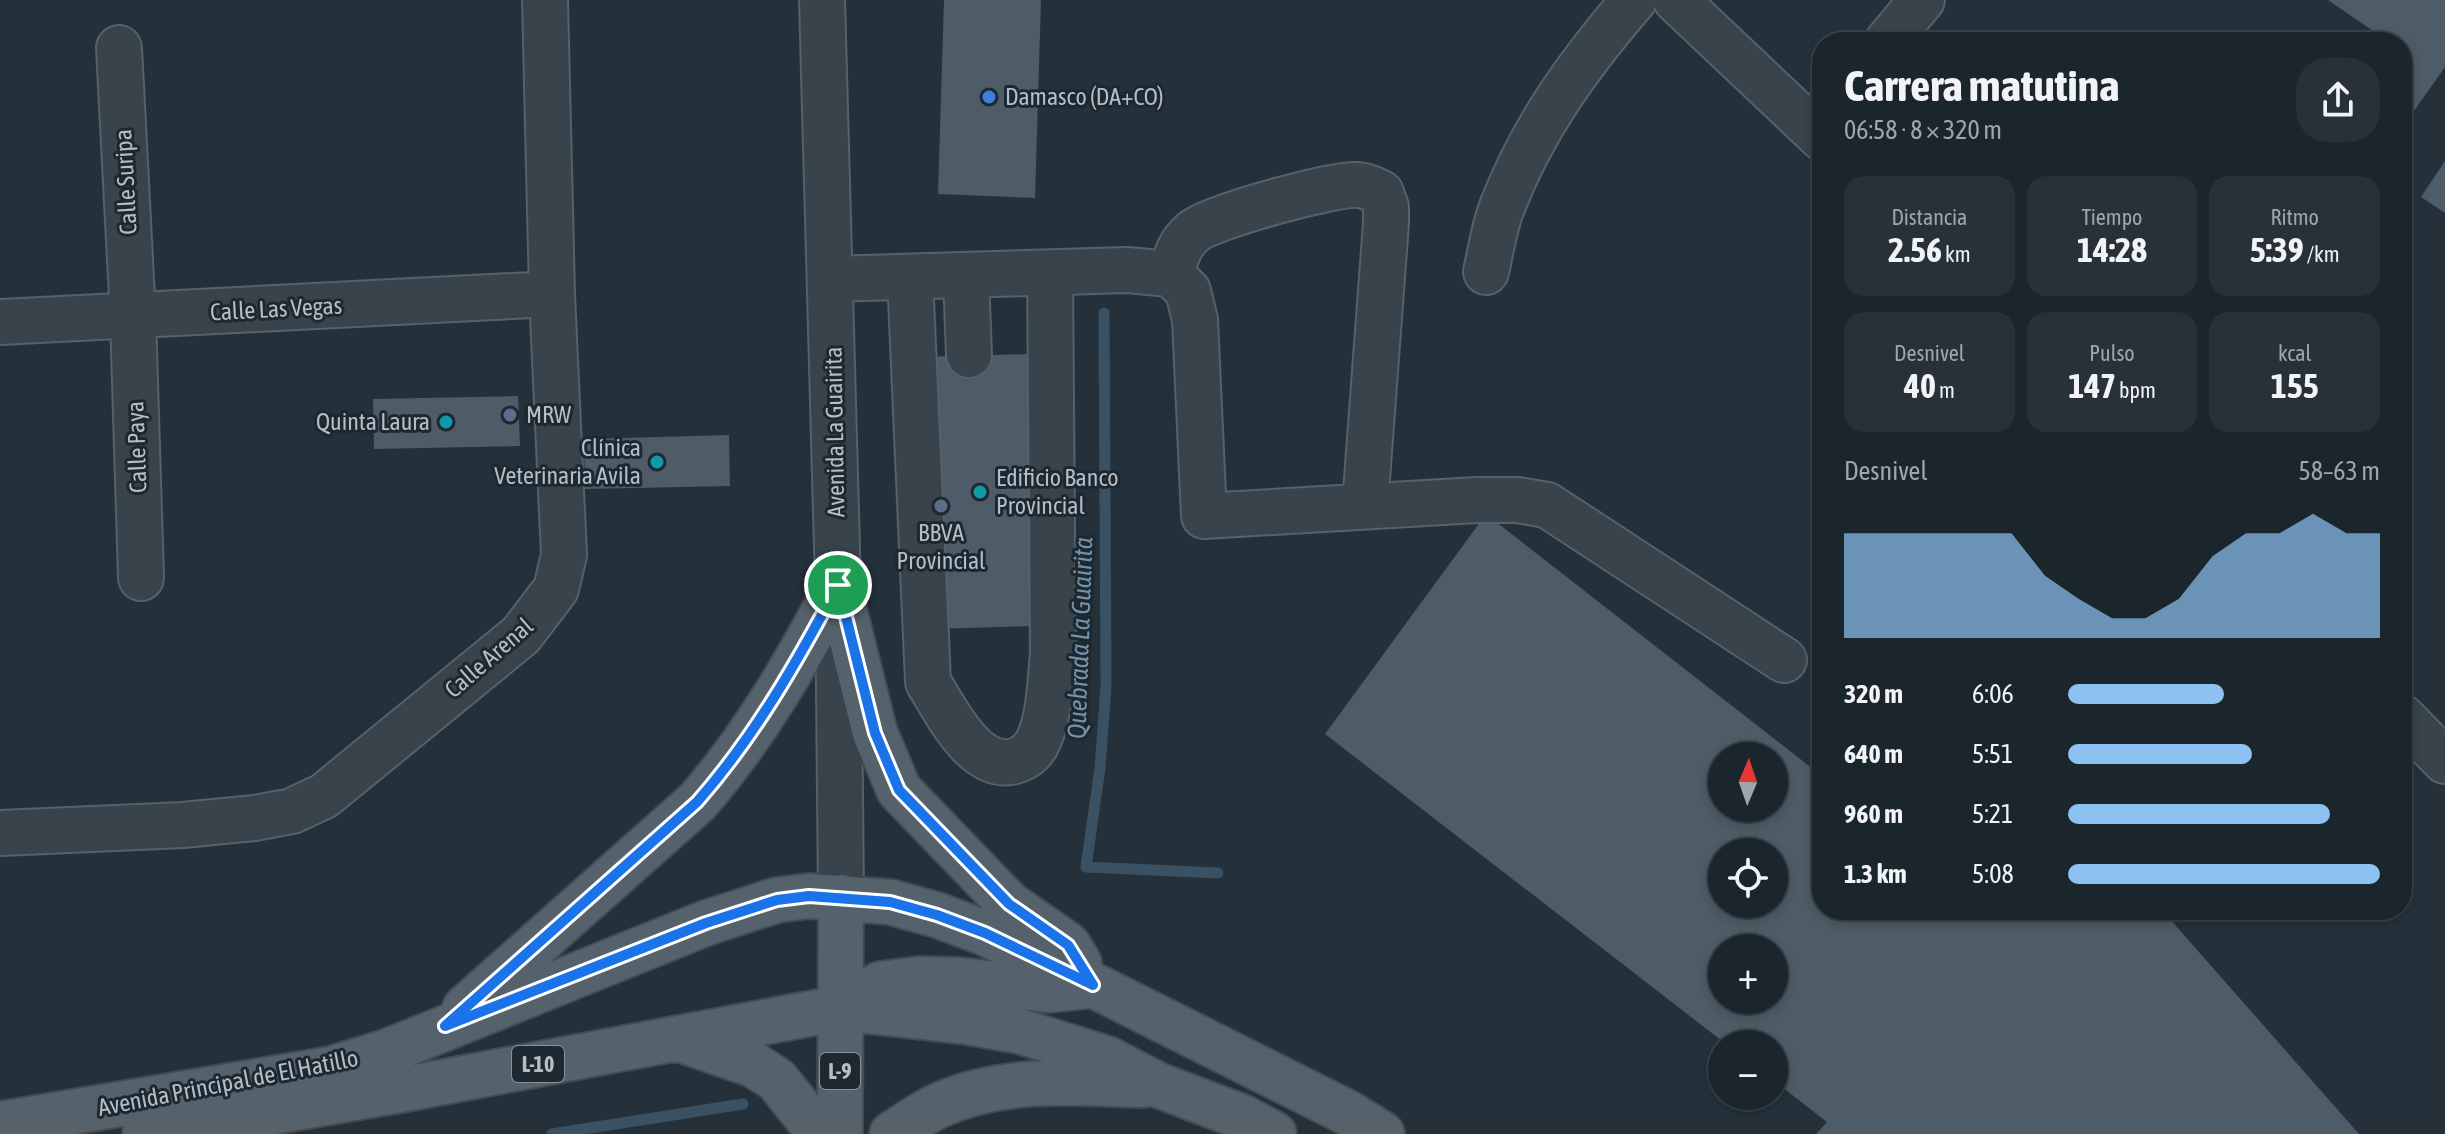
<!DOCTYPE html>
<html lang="es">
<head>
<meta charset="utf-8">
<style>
  :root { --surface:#1b252c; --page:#283138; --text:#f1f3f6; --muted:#a0a5a9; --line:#394248; --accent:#8dc1f2 }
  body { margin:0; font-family:"Asap Condensed",sans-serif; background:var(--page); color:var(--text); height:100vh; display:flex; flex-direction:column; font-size:30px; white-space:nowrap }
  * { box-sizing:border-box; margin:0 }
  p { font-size:26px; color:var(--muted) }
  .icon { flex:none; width:44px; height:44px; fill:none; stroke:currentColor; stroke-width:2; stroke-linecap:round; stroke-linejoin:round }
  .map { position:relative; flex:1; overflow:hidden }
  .sheet { position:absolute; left:1812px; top:32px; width:600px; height:888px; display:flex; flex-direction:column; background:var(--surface); border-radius:32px; box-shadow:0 4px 12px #0003,0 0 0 2px var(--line) }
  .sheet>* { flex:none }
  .needle { width:52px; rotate:2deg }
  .buttons { position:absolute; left:1708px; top:742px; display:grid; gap:16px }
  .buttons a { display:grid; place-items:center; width:80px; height:80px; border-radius:50%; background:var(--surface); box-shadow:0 4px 12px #0003,0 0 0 2px var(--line); font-size:40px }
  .pin { position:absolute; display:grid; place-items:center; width:68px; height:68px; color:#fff; margin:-34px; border:4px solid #fff; border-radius:50%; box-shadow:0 2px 8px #0007 }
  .round { display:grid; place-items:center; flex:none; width:84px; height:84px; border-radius:32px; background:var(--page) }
  .head { display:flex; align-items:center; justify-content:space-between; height:136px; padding:0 32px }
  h1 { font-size:44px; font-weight:700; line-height:60px }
  .stats { display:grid; grid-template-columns:repeat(3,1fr); gap:12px; height:136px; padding:8px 32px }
  .stats div { display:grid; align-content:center; border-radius:20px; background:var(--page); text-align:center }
  .stats b { font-size:34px; font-weight:700 }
  .stats small { font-size:22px; font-weight:400 }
  .stats p { font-size:22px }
  .chart { height:224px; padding:16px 32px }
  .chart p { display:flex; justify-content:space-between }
  .chart svg { width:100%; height:144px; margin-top:8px; fill:var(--accent); opacity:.7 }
  ul { padding:0 32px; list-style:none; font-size:26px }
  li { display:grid; grid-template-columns:128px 96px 1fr; align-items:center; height:60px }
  li i { height:20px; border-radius:10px; background:var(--accent) }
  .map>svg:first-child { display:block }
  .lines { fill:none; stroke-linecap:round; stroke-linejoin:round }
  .stream { stroke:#3a5163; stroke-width:11 }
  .building { fill:#4e5c67; fill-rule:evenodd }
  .minor-casing { stroke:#566169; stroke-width:48 }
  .major-casing { stroke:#414c54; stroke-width:48 }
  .minor { stroke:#38434b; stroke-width:44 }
  .major { stroke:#56626b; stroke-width:44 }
  .route-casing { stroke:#fff; stroke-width:16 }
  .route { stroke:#1a73e8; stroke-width:10 }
  .shop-dot { fill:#3f7fe0; stroke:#1d2830; stroke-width:3 }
  .service-dot { fill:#5c6f8a; stroke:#1d2830; stroke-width:3 }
  .culture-dot { fill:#0f9aa8; stroke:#1d2830; stroke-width:3 }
  .labels { text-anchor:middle; stroke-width:6; stroke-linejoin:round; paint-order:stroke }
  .shield { fill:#1d2830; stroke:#87919a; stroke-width:2 }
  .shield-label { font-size:22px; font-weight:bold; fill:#b4bec7 }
  .poi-label { font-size:24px; fill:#b4bec7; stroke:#1d2830; text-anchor:start }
  .street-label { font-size:24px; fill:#b4bec7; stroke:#1d2830 }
  .water-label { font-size:26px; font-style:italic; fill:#7592a9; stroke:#1d2830 }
</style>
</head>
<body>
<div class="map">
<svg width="2445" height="1134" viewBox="0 0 2445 1134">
  <rect width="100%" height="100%" fill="#24313b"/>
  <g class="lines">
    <path class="stream" d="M 1104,313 L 1106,686 L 1100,768 L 1086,867 L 1218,873
      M 552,1134 L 743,1104"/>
  </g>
  <path class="building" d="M 944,0 L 1041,0 L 1035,198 L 938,194 Z
    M 2328,0 L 2445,0 L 2445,67 L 2402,128 L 2402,42 L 2369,42 L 2376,33 Z
    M 2445,161 L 2445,213 L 2421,197 Z
    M 1030,354 L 1036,626 L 930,629 L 924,357 Z
    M 518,396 L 520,446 L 374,449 L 373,399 Z
    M 729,435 L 730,486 L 585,489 L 584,439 Z
    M 1486,514 L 1822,776 L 1822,910 L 2162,910 L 2359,1134 L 1816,1134 L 1827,1122 L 1774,1081 L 1774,1044 L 1726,1044 L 1325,734 ZM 1722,756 L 1774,756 L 1774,808 L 1722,808 ZM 1722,852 L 1774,852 L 1774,904 L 1722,904 ZM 1722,948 L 1774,948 L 1774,1000 L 1722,1000 Z"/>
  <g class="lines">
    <defs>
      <path id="minor" d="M 822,0 L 838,585 L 841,897
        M 1676,0 L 1822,138
        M 1887,42 L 1922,0
        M 119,48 L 133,317 L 141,578
        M 1486,272 C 1491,251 1494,227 1502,207 C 1533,127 1579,64 1634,0
        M 1171,274 C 1176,257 1179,244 1193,232 C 1210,217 1335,183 1358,185 C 1367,186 1373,189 1381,193 L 1386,207 L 1386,223 L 1365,506
        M 966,276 L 969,355
        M 910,277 L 928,682 C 946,711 977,776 1018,760 C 1028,756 1035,749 1039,739 C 1050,714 1050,681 1053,654 L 1050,273
        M 831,279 L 1127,270 L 1171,274 L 1188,291 L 1195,320 L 1204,516 L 1477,500 L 1517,500 L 1547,505 L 1784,660
        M 0,322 L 552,294
        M 2402,717 L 2445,761
        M 0,833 L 183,825 L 255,818 L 292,811 L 324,796 L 521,635 L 556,589 L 564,555 L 552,294 L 545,0"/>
      <path id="major" d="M 838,585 L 875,733 L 899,790 L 1009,904 L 1068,945 L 1079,963
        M 465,1008 L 697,802 C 755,736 797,662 838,585
        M 840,1008 L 880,984 L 919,979 L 960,980 L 1049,990 L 1087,986
        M 679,1039 L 754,1065 L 777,1080 L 820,1134
        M 0,1124 L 331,1069 L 386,1052 L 706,923 L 777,900 L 809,896 L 890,902 L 937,915 L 985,933 L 1093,985 L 1348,1113 L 1382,1134
        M 145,1134 L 400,1090 L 840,1008 L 967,1022 L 1019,1031 L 1108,1059 L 1158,1085 L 1242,1117 L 1274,1134
        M 840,1134 L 841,897
        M 892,1134 C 908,1124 924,1112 940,1105 C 1003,1076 1076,1083 1143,1085"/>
    </defs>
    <use href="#minor" class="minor-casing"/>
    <use href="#major" class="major-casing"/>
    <use href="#minor" class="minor"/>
    <use href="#major" class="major"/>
  </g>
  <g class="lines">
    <defs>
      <path id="route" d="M 838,585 L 875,733 L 899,790 L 1009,904 L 1068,945 L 1093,985 L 985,933 L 937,915 L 890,902 L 809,896 L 777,900 L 706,923 L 445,1026 L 697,802 C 755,736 797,662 838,585 Z"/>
    </defs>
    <use href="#route" class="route-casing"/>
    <use href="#route" class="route"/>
  </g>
  <circle class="shop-dot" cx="989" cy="97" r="8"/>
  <g class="service-dot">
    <circle cx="510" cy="415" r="8"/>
    <circle cx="941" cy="506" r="8"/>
  </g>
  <g class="culture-dot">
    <circle cx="446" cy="422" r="8"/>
    <circle cx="657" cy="462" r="8"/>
    <circle cx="980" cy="492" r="8"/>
  </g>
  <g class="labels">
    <g class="shield">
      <rect x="512" y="1046" width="52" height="36" rx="6"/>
      <rect x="820" y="1053" width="40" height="36" rx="6"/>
    </g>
    <g class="shield-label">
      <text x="538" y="1072">L-10</text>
      <text x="840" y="1079">L-9</text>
    </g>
    <g class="poi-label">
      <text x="1005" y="105">Damasco (DA+CO)</text>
      <text x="526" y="423">MRW</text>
      <text x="430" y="430" text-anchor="end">Quinta Laura</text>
      <text x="641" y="456" text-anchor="end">Clínica<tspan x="641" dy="28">Veterinaria Avila</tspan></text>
      <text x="996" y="486">Edificio Banco<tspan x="996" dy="28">Provincial</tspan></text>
      <text x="941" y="541" text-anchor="middle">BBVA<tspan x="941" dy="28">Provincial</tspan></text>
    </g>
    <g class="street-label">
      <text transform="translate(126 182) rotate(-93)" y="8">Calle Suripa</text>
      <text transform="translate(276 309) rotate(-3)" y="8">Calle Las Vegas</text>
      <text transform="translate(835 432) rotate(-91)" y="8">Avenida La Guairita</text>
      <text transform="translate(137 447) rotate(-92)" y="8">Calle Paya</text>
      <text transform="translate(489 658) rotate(-41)" y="8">Calle Arenal</text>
      <text transform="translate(228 1083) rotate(-11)" y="8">Avenida Principal de El Hatillo</text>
    </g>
    <g class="water-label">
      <text transform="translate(1080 638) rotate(-88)" y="9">Quebrada La Guairita</text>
    </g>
  </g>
</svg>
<div class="buttons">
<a><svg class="needle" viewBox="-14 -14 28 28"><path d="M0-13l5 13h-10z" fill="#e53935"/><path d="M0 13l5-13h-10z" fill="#a0a5a9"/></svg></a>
<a><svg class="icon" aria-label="locate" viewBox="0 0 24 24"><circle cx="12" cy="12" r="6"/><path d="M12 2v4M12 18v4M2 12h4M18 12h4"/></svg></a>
<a>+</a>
<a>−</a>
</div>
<div class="pin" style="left:838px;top:585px;background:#1e9e55"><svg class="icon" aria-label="arrive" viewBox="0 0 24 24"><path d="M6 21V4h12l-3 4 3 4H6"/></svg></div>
<section class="sheet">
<div class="head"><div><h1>Carrera matutina</h1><p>06:58 · 8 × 320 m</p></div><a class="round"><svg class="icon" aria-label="share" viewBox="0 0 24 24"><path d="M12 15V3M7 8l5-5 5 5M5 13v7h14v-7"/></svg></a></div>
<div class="stats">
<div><p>Distancia</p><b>2.56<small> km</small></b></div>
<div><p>Tiempo</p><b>14:28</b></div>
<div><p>Ritmo</p><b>5:39<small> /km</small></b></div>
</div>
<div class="stats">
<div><p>Desnivel</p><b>40<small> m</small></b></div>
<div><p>Pulso</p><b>147<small> bpm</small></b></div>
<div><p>kcal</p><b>155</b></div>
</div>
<div class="chart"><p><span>Desnivel</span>58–63 m</p>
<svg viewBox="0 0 160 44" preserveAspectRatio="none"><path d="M0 44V12L10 12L20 12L30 12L40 12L50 12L60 25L70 32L80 38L90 38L100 32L110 19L120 12L130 12L140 6L150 12L160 12V44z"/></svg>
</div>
<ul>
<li><b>320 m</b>6:06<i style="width:50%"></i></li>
<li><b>640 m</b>5:51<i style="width:59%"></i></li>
<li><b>960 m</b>5:21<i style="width:84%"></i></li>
<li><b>1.3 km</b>5:08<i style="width:100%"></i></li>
</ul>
</section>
</div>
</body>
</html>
